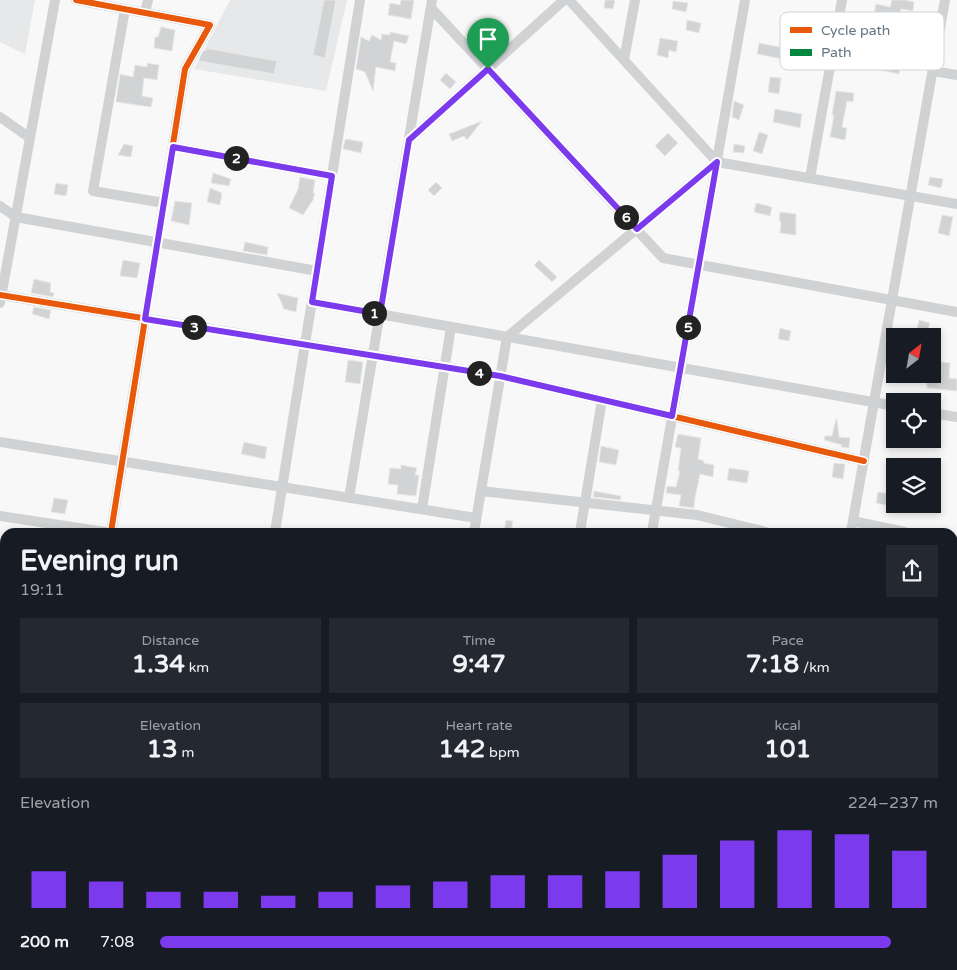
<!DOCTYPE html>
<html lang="en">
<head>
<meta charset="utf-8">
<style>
  :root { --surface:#171b24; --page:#242831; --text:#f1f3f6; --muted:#9ea1a6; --accent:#7c3aed }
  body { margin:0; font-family:"Varela Round",sans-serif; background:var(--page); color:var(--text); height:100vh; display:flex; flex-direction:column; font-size:19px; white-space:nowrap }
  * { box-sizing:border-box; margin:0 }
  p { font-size:16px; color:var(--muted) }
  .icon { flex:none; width:28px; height:28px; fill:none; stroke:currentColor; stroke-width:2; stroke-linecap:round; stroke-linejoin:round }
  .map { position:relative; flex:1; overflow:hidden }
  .panel { position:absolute; left:0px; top:528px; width:958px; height:442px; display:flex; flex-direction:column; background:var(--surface); border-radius:15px 15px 0 0; box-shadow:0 2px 8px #0003 }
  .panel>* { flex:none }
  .needle { width:32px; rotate:31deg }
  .tools { position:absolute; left:886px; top:328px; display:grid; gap:10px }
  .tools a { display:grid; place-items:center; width:55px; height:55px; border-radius:0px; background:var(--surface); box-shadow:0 2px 8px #0003; font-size:25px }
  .pin { position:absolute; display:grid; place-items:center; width:42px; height:42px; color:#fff; margin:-51px -21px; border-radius:50% 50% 50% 0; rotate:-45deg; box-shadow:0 0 5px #0007 }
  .pin .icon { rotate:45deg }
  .km { position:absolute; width:25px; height:25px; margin:-12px; border-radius:50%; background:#222; color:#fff; font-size:14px; line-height:25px; text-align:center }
  .round { display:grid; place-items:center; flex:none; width:52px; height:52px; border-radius:0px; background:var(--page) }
  .summary { display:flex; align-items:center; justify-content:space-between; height:85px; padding:0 20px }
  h1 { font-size:28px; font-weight:700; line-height:38px }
  .metrics { display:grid; grid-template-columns:repeat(3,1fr); gap:8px; height:85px; padding:5px 20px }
  .metrics div { display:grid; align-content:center; border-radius:0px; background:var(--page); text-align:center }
  .metrics b { font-size:25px; font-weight:700 }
  .metrics small { font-size:14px; font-weight:400 }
  .metrics p { font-size:14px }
  .chart { height:140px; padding:10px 20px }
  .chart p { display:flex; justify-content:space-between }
  .chart svg { width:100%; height:90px; margin-top:5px; stroke:var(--accent); stroke-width:6 }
  ul { padding:0 20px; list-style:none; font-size:16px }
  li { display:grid; grid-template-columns:80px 60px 1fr; align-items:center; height:38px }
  li i { height:12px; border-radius:6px; background:var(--accent) }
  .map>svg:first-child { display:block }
  .built { fill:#e7e8e9 }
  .building { fill:#d2d3d4; stroke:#e8e8e8 }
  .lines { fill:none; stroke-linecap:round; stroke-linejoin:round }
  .street { stroke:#d0d2d3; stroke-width:10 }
  .quiet { stroke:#00873e; stroke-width:5; stroke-dasharray:10 5; stroke-linecap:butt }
  .cycleway-casing { stroke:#fff; stroke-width:9 }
  .cycleway { stroke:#e8590c; stroke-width:6 }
  .route-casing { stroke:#fff; stroke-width:10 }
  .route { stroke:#7c3aed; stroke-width:6 }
  .key { fill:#fff; stroke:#d0d6da; stroke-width:1 }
  .key-label { font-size:14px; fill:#637683 }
</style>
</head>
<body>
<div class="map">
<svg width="957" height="970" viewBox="0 0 957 970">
  <rect width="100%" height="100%" fill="#f8f8f8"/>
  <path class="built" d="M 0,0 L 35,0 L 25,54 L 0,42 Z
    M 230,0 L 347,0 L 326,91 L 194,69 Z"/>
  <path class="building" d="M 324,0 L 336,0 L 325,58 L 313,55 Z
    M 401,0 L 414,0 L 411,19 L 388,15 L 390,3 L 400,5 Z
    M 605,0 L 615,0 L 613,9 L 604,8 Z
    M 892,0 L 905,0 L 914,2 L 913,11 L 901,9 L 898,28 L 888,26 L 888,23 L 873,20 L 876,4 L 890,7 Z
    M 673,1 L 688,3 L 686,12 L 672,9 Z
    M 687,20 L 701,23 L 699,33 L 686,30 Z
    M 486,22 L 500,36 L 492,44 L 478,30 Z
    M 161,27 L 175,30 L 172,51 L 154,48 L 155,37 L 158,37 Z
    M 390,32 L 409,36 L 406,44 L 394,41 L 390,62 L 396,63 L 395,71 L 376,67 L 373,91 L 365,72 L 356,69 L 361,37 L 369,41 L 372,35 L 381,40 L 382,34 L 390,35 Z
    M 660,38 L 678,41 L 676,52 L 669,50 L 668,58 L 657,55 Z
    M 759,43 L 784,48 L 782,59 L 757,54 Z
    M 205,48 L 277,61 L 274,74 L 199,61 L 200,57 L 204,50 L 207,51 Z
    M 883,59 L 901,63 L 899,74 L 880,70 Z
    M 147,63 L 159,65 L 157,80 L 144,78 L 142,96 L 153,98 L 151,107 L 116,102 L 120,74 L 133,77 L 135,65 L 147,67 Z
    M 446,73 L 456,82 L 450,89 L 440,80 Z
    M 770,77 L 781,78 L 779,94 L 768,92 Z
    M 836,91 L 854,93 L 853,102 L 847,101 L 842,127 L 847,128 L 845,140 L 830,137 L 834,115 L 832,115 Z
    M 734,101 L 744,105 L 739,120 L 732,117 Z
    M 775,109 L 802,114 L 800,128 L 773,122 Z
    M 482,121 L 467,140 L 464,136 L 452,141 L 449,134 Z
    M 759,132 L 768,135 L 762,154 L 753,151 Z
    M 668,133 L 678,143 L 665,156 L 655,146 Z
    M 346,139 L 363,142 L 361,153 L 343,149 L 345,140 L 346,140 Z
    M 124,144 L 133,146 L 131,157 L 118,155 Z
    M 734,144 L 745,146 L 744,153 L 733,152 Z
    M 213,173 L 231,179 L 229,186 L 211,183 Z
    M 300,177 L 315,180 L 313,193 L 315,193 L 313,200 L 303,215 L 289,208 L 298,189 Z
    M 930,177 L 943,179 L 941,188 L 928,185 Z
    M 436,182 L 442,188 L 434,196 L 428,190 Z
    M 56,183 L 68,185 L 66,196 L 54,194 Z
    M 210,188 L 222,193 L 220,205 L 207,202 Z
    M 175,201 L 192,203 L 189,225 L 171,221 Z
    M 756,203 L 772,207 L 770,216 L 754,212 Z
    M 780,212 L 796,214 L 796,235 L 780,233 L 781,221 L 779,221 Z
    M 942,215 L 953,217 L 949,236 L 938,233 Z
    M 245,242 L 268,247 L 267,255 L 243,251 Z
    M 123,260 L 140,263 L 137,278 L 120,276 Z
    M 539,260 L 557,277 L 552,282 L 534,265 Z
    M 34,279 L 51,283 L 50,292 L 54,293 L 53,297 L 31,293 Z
    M 277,293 L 298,298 L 296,312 L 284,309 Z
    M 34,307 L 51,310 L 49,319 L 32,314 Z
    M 919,320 L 930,323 L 926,336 L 915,336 Z
    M 780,328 L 791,331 L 789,341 L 778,339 Z
    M 348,360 L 363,362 L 360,384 L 345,382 Z
    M 934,361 L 950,363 L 949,378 L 957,379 L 957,391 L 927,388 L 927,385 L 926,385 L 929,374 L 932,374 Z
    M 836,419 L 837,419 L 839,437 L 850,438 L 849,448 L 841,447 L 842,445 L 824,440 L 825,436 L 832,436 Z
    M 678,434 L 701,438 L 698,459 L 704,461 L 704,463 L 714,465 L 713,477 L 700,474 L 695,498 L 694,508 L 679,506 L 681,495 L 666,493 L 667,486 L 676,487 L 680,471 L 678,471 L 681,448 L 675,447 Z
    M 244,442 L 267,447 L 265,459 L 241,454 Z
    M 601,446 L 619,450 L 616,465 L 599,462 Z
    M 834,463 L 845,464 L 843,479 L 832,477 Z
    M 401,465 L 417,468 L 415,475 L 419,475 L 416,496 L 397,494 L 398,485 L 388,484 L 390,468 L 401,469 Z
    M 729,468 L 749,471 L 747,483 L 727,480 Z
    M 594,491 L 621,496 L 620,500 L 593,497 Z
    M 878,492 L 895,495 L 895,507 L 876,503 Z
    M 54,498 L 68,500 L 65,514 L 51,512 Z
    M 506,520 L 513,521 L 511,532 L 504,532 Z"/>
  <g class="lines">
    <path class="street" d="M 76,0 L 210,25 L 185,69 L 111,532
      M 569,0 L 717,162 L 957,204
      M 431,8 L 663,258 L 957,312
      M 125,9 L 93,191 L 164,203
      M 145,13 L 148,0
      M 624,60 L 635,0
      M 933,71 L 957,75
      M 0,117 L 30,138
      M 409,140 L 564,0
      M 173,147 L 332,176
      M 810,178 L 842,0
      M 0,206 L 16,217 L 317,271
      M 0,295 L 501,376 L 864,461
      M 312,302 L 895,406
      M 0,303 L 55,0
      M 932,413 L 957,417
      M 0,442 L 476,518
      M 481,491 L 697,515 L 766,532
      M 349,498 L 432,0
      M 422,509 L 451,327
      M 0,516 L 105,532
      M 853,521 L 905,532
      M 275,532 L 360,0
      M 474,532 L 507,337 L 717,162
      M 580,532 L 602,400
      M 652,532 L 745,0
      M 851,532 L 945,0
      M 952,543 L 957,544
      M 0,588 L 5,589
      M 952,642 L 957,643
      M 0,662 L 5,663
      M 952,753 L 957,754
      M 0,762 L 5,762
      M 952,843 L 957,822
      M 952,864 L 957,865
      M 952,964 L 957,965
      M 576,970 L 576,965
      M 926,970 L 927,965"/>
    <path class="quiet" d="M 123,970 L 126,965
      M 665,970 L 668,965"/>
    <defs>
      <path id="cycleway" d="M 76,0 L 210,25 L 185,69 L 111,532
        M 0,295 L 501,376 L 864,461"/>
    </defs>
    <use href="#cycleway" class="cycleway-casing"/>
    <use href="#cycleway" class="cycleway"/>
  </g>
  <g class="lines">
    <defs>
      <path id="route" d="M 488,69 L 637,229 L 717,162 L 672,416 L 500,376 L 145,319 L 173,147 L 332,176 L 312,302 L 380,314 L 409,140 Z"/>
    </defs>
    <use href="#route" class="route-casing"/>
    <use href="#route" class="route"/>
  </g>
  <rect x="780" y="12" width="164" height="58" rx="8" class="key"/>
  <rect x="790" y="27" width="22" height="6" fill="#e8590c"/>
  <rect x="790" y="49" width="22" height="7" fill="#00873e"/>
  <g class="key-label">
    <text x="821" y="35">Cycle path</text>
    <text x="821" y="57">Path</text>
  </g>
</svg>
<div class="tools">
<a><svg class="needle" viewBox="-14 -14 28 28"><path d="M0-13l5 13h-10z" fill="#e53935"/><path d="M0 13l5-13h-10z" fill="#9ea1a6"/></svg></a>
<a><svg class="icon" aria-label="locate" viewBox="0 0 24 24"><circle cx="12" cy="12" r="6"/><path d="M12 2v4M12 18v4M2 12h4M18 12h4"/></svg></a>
<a><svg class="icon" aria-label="layers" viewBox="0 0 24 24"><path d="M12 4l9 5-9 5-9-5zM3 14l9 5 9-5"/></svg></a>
</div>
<div class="pin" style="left:488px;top:69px;background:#1e9e55"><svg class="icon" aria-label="arrive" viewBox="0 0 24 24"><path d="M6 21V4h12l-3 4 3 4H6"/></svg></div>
<b class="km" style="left:374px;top:313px">1</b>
<b class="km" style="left:236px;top:158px">2</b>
<b class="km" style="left:194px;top:327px">3</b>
<b class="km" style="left:479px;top:373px">4</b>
<b class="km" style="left:688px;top:327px">5</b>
<b class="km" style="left:626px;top:217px">6</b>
<section class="panel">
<div class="summary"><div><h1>Evening run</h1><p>19:11</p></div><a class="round"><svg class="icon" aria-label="share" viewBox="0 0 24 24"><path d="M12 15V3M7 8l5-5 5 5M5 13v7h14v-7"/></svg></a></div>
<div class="metrics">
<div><p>Distance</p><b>1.34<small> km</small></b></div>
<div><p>Time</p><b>9:47</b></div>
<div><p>Pace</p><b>7:18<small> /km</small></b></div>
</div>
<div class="metrics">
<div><p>Elevation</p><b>13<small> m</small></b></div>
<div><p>Heart rate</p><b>142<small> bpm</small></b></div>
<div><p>kcal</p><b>101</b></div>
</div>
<div class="chart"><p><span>Elevation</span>224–237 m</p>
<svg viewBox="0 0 160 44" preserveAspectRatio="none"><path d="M5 44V26M15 44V31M25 44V36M35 44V36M45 44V38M55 44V36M65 44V33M75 44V31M85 44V28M95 44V28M105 44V26M115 44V18M125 44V11M135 44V6M145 44V8M155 44V16"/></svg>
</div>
<ul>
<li><b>200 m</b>7:08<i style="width:94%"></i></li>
</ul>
</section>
</div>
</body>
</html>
